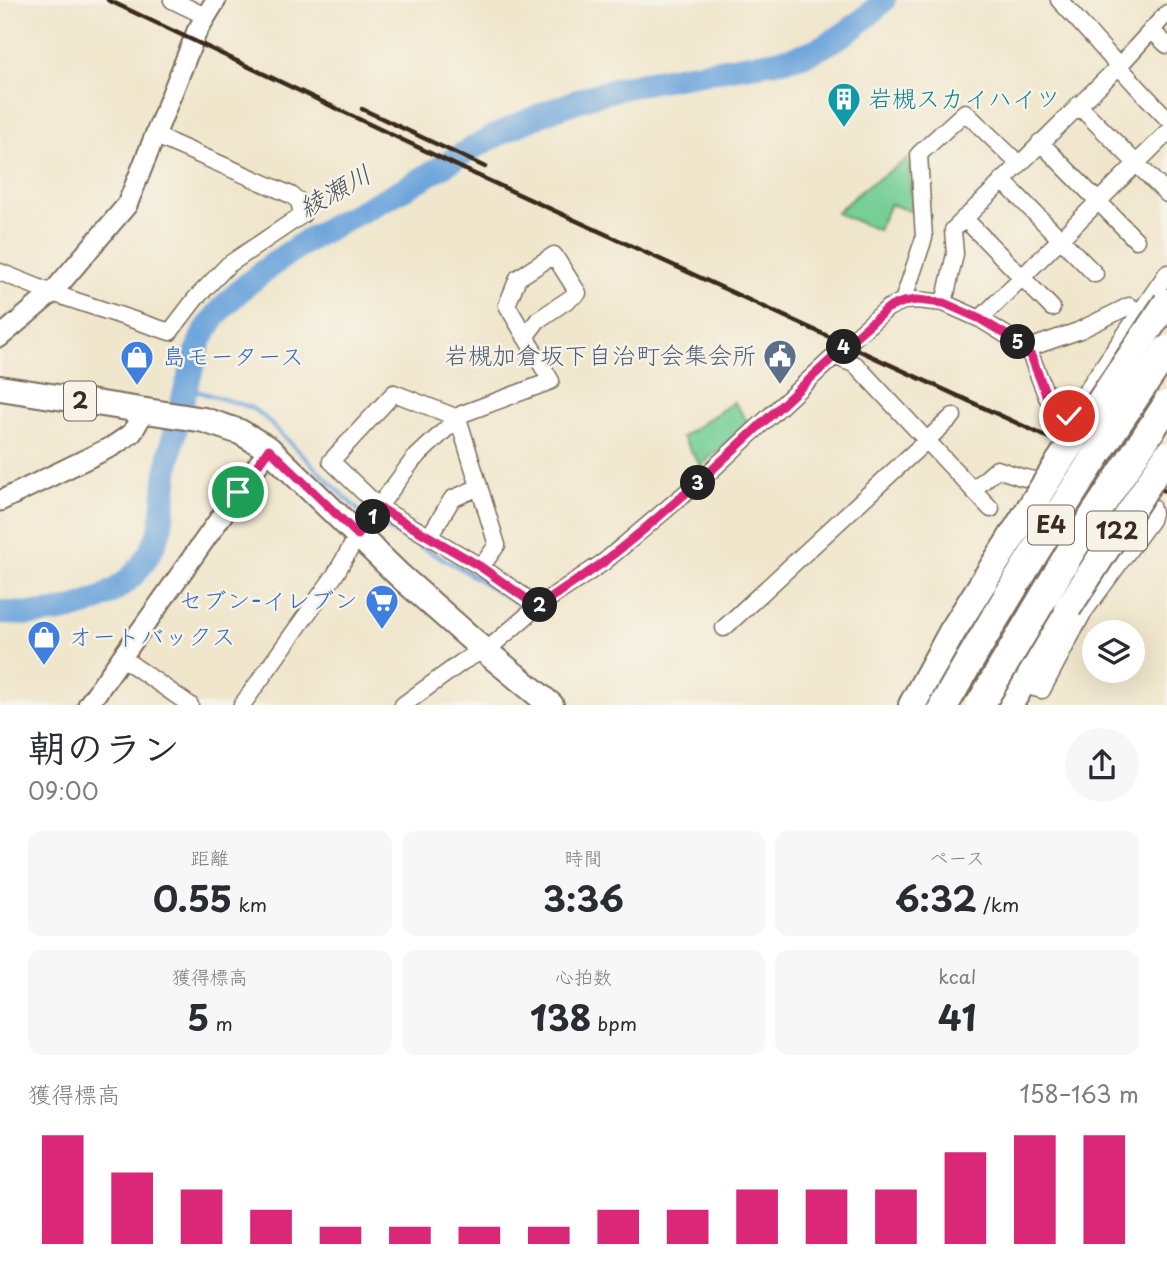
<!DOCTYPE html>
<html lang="ja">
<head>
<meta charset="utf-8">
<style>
  :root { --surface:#fff; --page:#f7f7f7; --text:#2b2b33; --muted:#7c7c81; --accent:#db2777 }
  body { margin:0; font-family:"Playpen Sans","Klee One",sans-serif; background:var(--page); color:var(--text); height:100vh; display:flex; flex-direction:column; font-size:26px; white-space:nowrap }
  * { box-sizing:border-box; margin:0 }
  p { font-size:23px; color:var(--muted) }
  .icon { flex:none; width:38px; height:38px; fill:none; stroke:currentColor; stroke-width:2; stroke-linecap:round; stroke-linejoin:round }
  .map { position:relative; height:705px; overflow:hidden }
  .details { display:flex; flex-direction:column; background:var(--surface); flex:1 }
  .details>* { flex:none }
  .buttons { position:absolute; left:1082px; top:620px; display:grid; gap:14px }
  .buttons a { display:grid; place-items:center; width:63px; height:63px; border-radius:50%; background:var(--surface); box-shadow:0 7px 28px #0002; font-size:35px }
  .pin { position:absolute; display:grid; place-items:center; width:60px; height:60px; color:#fff; margin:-30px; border:4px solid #fff; border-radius:50%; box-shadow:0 2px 7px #0007 }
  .km { position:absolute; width:35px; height:35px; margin:-18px; border-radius:50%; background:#222; color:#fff; font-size:19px; line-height:35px; text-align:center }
  .round { display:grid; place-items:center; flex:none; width:74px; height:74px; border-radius:37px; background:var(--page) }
  .head { display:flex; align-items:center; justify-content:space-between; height:119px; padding:0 28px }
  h1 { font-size:38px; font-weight:700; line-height:52px }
  .stats { display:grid; grid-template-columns:repeat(3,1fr); gap:10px; height:119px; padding:7px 28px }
  .stats div { display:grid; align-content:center; border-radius:14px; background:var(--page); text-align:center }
  .stats b { font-size:35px; font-weight:700 }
  .stats small { font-size:19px; font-weight:400 }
  .stats p { font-size:19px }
  .chart { height:196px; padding:14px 28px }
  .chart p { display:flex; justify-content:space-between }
  .chart svg { width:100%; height:126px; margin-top:7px; stroke:var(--accent); stroke-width:6 }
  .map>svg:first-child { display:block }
  .park { fill:#74cf96; stroke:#587c5a; stroke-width:2 }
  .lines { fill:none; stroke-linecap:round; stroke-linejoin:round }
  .stream { stroke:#6da5dc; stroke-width:4.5 }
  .river { stroke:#6da5dc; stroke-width:24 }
  .minor-casing { stroke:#7a6c5b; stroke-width:19 }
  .tertiary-casing { stroke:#7a6c5b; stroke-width:23 }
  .primary-casing { stroke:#7a6c5b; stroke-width:28 }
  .trunk-casing { stroke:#7a6c5b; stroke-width:30 }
  .minor { stroke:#fff; stroke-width:16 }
  .tertiary { stroke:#fff; stroke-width:19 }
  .primary { stroke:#fff; stroke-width:24 }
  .trunk { stroke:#fff; stroke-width:26 }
  .rail { stroke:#3b2a1e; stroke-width:4.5 }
  .trunk-bridge-casing { stroke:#7a6c5b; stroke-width:30; stroke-linecap:butt }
  .motorway-bridge-casing { stroke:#7a6c5b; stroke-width:32; stroke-linecap:butt }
  .trunk-bridge { stroke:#fff; stroke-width:26 }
  .motorway-bridge { stroke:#fff; stroke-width:28 }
  .route-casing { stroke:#fff; stroke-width:14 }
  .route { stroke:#db2777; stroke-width:9 }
  .labels { text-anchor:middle; stroke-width:5; stroke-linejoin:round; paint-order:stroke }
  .shield { fill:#f7f3e8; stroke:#73665b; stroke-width:2 }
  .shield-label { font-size:23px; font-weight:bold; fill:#3b2a1e }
  .culture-label { font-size:24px; fill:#0d838f; stroke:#f7f3e8; text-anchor:start }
  .service-label { font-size:24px; fill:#4e5e75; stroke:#f7f3e8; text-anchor:end }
  .shop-label { font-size:24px; fill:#366cbe; stroke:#f7f3e8; text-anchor:start }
  .water-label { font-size:26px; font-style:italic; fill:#4c5560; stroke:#f7f3e8 }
</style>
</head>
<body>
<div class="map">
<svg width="1167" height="705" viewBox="0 0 1167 705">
  <rect width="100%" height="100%" fill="#f7f3e8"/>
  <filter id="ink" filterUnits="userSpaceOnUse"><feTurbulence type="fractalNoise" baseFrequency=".0143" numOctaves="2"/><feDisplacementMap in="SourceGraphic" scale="14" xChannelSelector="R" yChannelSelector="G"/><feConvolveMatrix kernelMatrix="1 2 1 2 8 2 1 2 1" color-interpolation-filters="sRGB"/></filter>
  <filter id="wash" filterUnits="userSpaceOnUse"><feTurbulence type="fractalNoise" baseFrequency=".00686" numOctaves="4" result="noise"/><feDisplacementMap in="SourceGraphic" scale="28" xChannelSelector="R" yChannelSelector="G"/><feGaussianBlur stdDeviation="1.57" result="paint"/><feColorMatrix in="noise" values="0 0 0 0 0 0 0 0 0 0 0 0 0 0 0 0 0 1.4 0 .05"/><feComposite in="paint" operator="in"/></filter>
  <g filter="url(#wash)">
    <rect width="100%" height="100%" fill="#f0e6cc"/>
    <path class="park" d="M 908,159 L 913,212 L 890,204 L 878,230 L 836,213 L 863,189 Z
      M 734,402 L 748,422 L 701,466 L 682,437 Z"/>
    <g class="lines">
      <path class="stream" d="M 186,388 L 250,407 L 263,416 L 365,517
        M 373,521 L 460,568 L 524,607"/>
      <path class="river" d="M 0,612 C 66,620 136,600 159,532 C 165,514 164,492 167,473 C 172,437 182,400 193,365 C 196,356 198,345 202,337 C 218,306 249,282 276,262 C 317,231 364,211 409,186 C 433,173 456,157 480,144 C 511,127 543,113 577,101 C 628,83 684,76 738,67 C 762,63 790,61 813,51 C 840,39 864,21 884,0"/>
    </g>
  </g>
  <g filter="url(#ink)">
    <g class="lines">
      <defs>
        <path id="minor" d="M 172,0 L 205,16
          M 1059,0 C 1096,39 1129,80 1167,118
          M 1151,30 L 1167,45
          M 1078,105 L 1167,194
          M 1040,142 L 1136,240
          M 1002,180 L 1095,274
          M 964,218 L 1052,308
          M 0,272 L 52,293 L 170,332 L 196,298 L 228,265 L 302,215 L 299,201 L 291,195 L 156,136
          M 903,301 L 924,238 L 919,154 L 965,112 L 1018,163
          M 944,303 L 955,254 L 953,230 L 1119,66 L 1167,13
          M 980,319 L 1167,133
          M 1026,349 L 1078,331 L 1129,306 L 1141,313
          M 834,356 L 856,365 L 991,509
          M 1069,416 L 1167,273
          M 973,490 L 997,469 L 1021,477 L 1151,506 L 1153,513 L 1151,520 L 1083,613 L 1042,690 L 1020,684
          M 429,537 L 452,499 L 479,487
          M 481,567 L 497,545 L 458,418 L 394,393 L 331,461 L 380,508 L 481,567 L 538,606
          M 724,628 L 953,416
          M 121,657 L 190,705
          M 242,705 L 335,575 L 358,535 L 413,460 L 462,414 L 551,381 L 507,305 L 518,278 L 554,255 L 578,293 L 538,320 L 525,337
          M 403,705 L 462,662 L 494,644 L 538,606 L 604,562 L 701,480 L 854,338 L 888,308 L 903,301 L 917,300 L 944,303 L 980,319 L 1019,343 L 1031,356 L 1047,397 L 1069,416 L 1143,453"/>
        <path id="tertiary" d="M 0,337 L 52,293 L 127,205 L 197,31 L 216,0
          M 0,501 L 113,446 L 132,433 L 145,410
          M 88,705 L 269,449"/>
        <path id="primary" d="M 0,388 L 204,420 L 240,432 L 269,449 L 400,576 L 484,650 L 551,705"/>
        <path id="trunk" d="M 912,705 L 952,632
          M 1009,705 L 1068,608"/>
      </defs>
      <use href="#minor" class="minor-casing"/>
      <use href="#tertiary" class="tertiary-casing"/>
      <use href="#primary" class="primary-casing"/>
      <use href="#trunk" class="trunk-casing"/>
      <use href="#minor" class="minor"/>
      <use href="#tertiary" class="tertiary"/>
      <use href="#primary" class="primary"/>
      <use href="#trunk" class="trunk"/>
      <path class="rail" d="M 108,0 L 468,171 L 1167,492
        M 362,109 L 485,167"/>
      <defs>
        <path id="trunk-bridge" d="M 1068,608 L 1167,455
          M 952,632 L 1059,462 L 1167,302"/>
        <path id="motorway-bridge" d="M 944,705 C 1014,583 1087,465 1167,350
          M 980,705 L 1072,549 L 1167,405"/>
      </defs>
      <use href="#trunk-bridge" class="trunk-bridge-casing"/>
      <use href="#motorway-bridge" class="motorway-bridge-casing"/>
      <use href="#trunk-bridge" class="trunk-bridge"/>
      <use href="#motorway-bridge" class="motorway-bridge"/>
    </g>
  </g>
  <g class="lines" filter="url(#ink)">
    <defs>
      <path id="route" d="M 238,492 L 269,449 L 358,535 L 380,508 L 481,567 L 538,607 L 604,562 L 642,531 L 701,480 L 854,338 L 888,308 L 903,302 L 917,300 L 944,303 L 980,319 L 1020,343 L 1031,356 L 1047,397 L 1069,416"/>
    </defs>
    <use href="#route" class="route-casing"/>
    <use href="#route" class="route"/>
  </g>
  <defs>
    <symbol id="building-pin" viewBox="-11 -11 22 30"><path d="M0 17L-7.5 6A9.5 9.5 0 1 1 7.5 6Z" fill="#0f9aa8" stroke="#f7f3e8"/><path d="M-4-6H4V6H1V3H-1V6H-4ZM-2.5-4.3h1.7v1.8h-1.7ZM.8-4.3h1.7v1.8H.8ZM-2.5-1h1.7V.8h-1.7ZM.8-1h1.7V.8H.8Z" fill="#fff"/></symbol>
    <symbol id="civic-pin" viewBox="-11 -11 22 30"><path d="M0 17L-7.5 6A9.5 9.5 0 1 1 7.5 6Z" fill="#5c6f8a" stroke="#f7f3e8"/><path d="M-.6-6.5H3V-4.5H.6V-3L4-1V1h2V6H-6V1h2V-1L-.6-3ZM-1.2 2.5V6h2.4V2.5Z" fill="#fff"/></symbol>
    <symbol id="shop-pin" viewBox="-11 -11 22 30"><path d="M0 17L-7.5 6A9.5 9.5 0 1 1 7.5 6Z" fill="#3f7fe0" stroke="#f7f3e8"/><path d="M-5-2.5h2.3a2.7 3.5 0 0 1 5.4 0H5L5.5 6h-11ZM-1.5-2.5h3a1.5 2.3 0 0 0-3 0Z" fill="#fff"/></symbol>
    <symbol id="supermarket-pin" viewBox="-11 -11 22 30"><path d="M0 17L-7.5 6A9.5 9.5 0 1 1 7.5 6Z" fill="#3f7fe0" stroke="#f7f3e8"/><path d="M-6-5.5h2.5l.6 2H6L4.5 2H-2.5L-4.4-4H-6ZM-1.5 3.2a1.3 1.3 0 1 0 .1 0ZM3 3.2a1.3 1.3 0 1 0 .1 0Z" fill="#fff"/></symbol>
  </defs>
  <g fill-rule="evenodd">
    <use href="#building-pin" x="825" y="80" width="38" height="52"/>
    <use href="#civic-pin" x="761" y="337" width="38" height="52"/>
    <use href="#shop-pin" x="118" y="338" width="38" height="52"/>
    <use href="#supermarket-pin" x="363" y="582" width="38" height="52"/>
    <use href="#shop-pin" x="25" y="618" width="38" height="52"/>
  </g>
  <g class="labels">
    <g class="shield">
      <rect x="64" y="381.5" width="32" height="39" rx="5"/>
      <rect x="1028" y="505.5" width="46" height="39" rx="5"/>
      <rect x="1087" y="511.5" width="60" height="39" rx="5"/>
    </g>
    <g class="shield-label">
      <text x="80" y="409">2</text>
      <text x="1051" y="533">E4</text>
      <text x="1117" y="539">122</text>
    </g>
    <g class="culture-label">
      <text x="868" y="107">岩槻スカイハイツ</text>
    </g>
    <g class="service-label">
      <text x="756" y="364">岩槻加倉坂下自治町会集会所</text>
    </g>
    <g class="shop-label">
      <text x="162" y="365">島モータース</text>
      <text x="358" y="609" text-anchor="end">セブン-イレブン</text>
      <text x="68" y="645">オートバックス</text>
    </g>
    <g class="water-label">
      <text transform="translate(335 191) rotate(-29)" y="9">綾瀬川</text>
    </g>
  </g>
</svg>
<div class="buttons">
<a><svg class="icon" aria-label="layers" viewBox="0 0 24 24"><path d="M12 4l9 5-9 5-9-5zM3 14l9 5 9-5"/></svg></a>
</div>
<div class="pin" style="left:238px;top:492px;background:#1e9e55"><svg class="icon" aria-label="arrive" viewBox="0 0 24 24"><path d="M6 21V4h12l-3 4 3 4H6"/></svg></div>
<div class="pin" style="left:1069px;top:416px;background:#d93025"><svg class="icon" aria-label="check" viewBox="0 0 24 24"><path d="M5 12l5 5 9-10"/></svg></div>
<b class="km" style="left:373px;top:517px">1</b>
<b class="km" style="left:540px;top:605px">2</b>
<b class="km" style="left:698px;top:483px">3</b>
<b class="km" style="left:844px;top:347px">4</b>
<b class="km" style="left:1018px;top:342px">5</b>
</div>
<section class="details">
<div class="head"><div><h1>朝のラン</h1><p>09:00</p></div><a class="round"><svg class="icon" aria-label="share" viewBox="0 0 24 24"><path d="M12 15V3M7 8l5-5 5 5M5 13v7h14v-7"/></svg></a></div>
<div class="stats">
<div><p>距離</p><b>0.55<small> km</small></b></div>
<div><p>時間</p><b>3:36</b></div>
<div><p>ペース</p><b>6:32<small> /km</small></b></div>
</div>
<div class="stats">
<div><p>獲得標高</p><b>5<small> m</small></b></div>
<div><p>心拍数</p><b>138<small> bpm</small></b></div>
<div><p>kcal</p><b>41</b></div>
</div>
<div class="chart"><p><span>獲得標高</span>158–163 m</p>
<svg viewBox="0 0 160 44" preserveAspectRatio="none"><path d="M5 44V6M15 44V19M25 44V25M35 44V32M45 44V38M55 44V38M65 44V38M75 44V38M85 44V32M95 44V32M105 44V25M115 44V25M125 44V25M135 44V12M145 44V6M155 44V6"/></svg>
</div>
</section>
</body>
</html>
